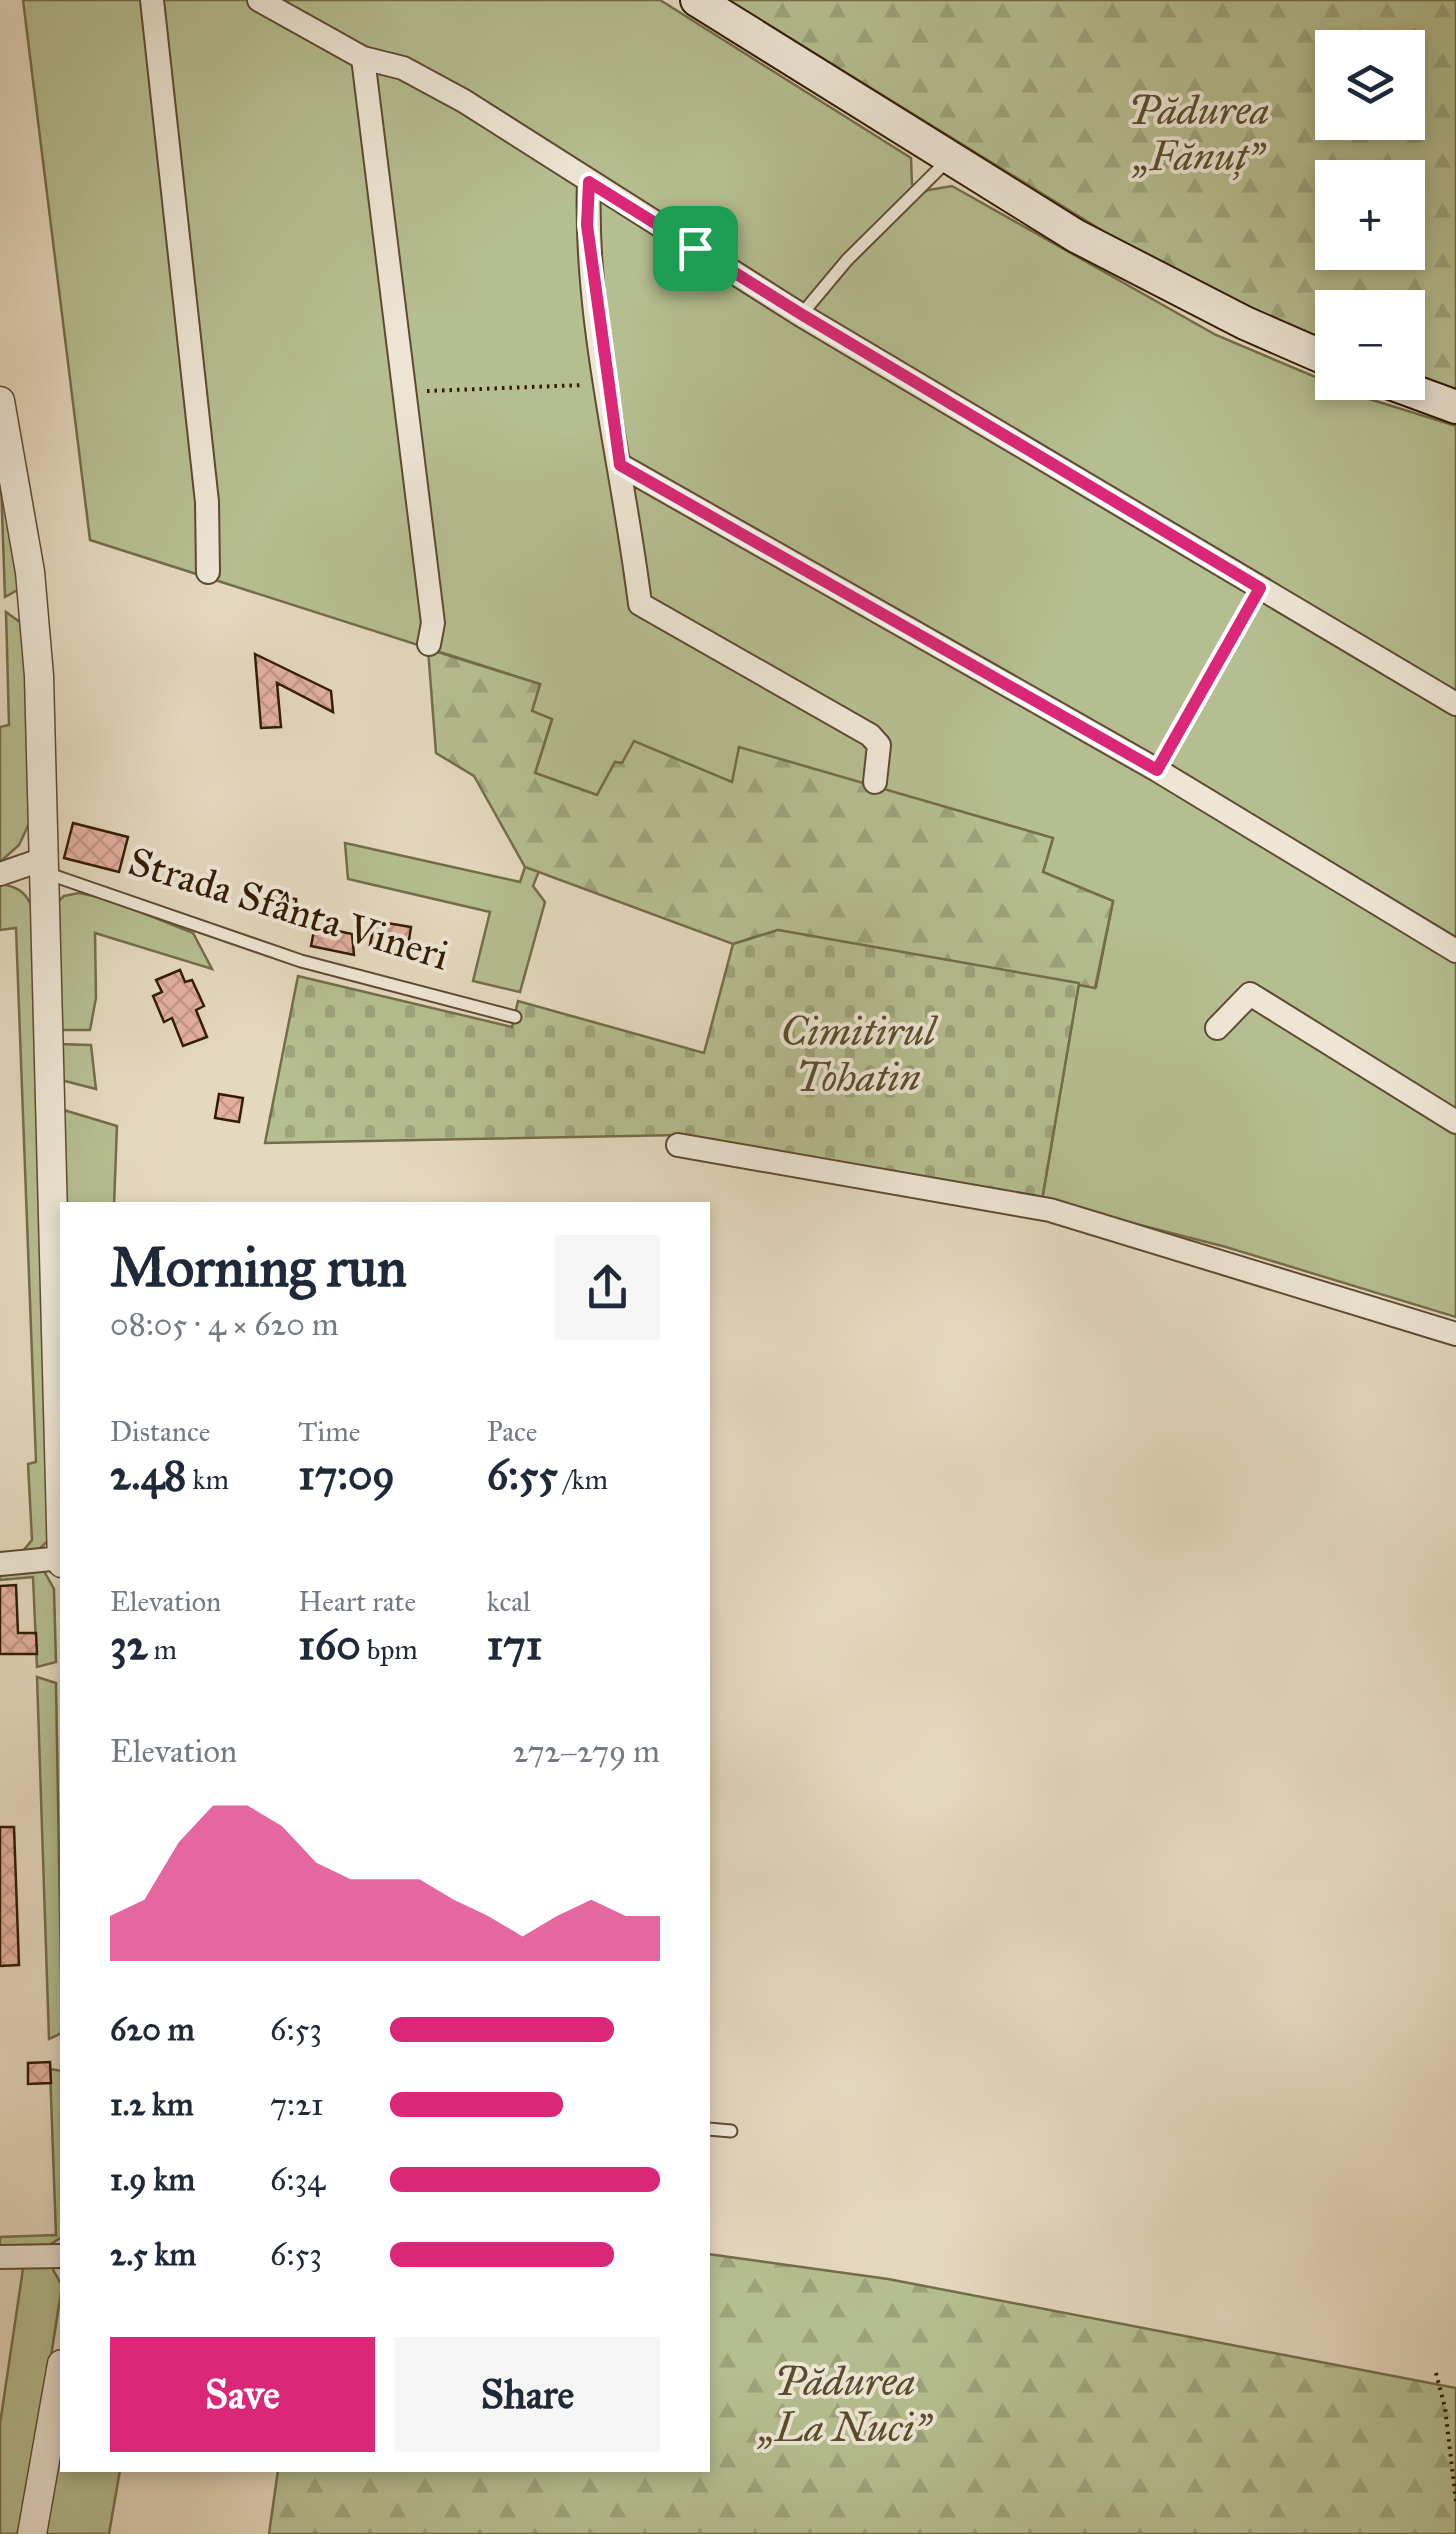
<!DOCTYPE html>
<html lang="en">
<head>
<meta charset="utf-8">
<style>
  :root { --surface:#fff; --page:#f6f6f7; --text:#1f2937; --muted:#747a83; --accent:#db2777 }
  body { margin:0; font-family:"IM FELL Great Primer",serif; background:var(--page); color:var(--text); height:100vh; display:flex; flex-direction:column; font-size:38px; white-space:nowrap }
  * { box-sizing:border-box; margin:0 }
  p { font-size:32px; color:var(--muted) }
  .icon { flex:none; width:55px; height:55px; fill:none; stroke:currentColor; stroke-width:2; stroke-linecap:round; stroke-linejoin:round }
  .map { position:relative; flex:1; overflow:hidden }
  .panel { position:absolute; left:60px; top:1202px; width:650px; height:1270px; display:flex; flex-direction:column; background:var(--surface); border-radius:0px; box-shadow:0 5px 15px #0003 }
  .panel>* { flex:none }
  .tools { position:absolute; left:1315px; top:30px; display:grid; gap:20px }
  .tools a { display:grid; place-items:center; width:110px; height:110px; border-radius:0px; background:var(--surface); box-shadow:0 5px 15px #0003; font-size:50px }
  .pin { position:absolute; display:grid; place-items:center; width:85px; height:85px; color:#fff; margin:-42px; border-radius:20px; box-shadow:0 5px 15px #0006 }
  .round { display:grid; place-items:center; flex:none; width:105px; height:105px; border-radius:0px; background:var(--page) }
  .head { display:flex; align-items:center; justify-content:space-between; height:170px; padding:0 50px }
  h1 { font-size:55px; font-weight:700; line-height:75px }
  .stats { display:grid; grid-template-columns:repeat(3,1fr); gap:15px; height:170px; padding:10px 50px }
  .stats div { display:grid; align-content:center }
  .stats b { font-size:42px; font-weight:700 }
  .stats small { font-size:28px; font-weight:400 }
  .stats p { font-size:28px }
  .chart { height:280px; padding:20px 50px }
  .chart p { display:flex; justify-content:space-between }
  .chart svg { width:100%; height:180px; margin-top:10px; fill:var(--accent); opacity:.7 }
  .action { display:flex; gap:20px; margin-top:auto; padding:20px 50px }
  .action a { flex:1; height:115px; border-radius:0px; background:var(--accent); color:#fff; font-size:40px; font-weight:700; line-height:115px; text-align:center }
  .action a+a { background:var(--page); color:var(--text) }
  ul { padding:0 50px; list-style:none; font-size:32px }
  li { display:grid; grid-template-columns:160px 120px 1fr; align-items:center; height:75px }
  li i { height:25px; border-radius:12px; background:var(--accent) }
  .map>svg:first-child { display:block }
  .green { fill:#b5be90; stroke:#746d4a; stroke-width:2.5 }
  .forest { fill:url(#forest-firs); stroke:#746d4a; stroke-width:2.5; fill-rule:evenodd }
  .cemetery { fill:url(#cemetery-stones); stroke:#746d4a; stroke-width:2.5 }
  .building { fill:url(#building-cross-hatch); stroke:#331c03; stroke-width:2.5 }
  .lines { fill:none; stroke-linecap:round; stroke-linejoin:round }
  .service-casing { stroke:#5f4b32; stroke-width:15 }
  .minor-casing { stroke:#5f4b32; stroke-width:26 }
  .tertiary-casing { stroke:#5f4b32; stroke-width:31 }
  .secondary-casing { stroke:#331c03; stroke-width:36 }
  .path { stroke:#331c03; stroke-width:4; stroke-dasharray:2.5 5; stroke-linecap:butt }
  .service { stroke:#ede6d5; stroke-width:11 }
  .minor { stroke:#ede6d5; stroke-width:22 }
  .tertiary { stroke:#ede6d5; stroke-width:28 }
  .secondary { stroke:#ede6d5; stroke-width:32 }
  .route-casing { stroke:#fff; stroke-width:20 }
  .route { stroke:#db2777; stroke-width:12 }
  .labels { text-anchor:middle; stroke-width:8; stroke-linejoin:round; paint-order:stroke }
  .park-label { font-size:40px; font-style:italic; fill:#5a4d2d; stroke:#ede6d5 }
  .street-label { font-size:40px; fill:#331c03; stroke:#ede6d5 }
</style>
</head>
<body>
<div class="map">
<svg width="1456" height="2534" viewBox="0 0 1456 2534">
  <defs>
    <pattern id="forest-firs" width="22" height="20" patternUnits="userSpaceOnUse" patternTransform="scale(2.5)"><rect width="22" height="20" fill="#b5be90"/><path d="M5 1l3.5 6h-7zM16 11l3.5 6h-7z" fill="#9ca37b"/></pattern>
    <pattern id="cemetery-stones" width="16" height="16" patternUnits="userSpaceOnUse" patternTransform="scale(2.5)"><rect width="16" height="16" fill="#b5be90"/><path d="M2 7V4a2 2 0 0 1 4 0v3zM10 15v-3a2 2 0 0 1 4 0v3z" fill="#9ca37b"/></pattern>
    <pattern id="building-cross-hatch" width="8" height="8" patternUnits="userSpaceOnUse" patternTransform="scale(2.5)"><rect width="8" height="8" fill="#e3b0a0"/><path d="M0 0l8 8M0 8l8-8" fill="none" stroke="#c39788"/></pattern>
  </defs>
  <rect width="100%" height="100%" fill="#e4d8be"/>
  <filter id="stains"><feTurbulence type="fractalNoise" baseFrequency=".002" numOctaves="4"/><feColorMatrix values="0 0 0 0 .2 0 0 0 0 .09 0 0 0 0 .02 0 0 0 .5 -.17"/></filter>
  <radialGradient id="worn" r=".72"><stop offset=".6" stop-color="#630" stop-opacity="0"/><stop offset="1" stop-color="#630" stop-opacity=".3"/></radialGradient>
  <path class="green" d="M 23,0 L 660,0 L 911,158 L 912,184 L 923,191 L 952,186 L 1216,335 L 1363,397 L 1456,426 L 1456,1317 L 1226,1247 L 1042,1200 L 1079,983 L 1096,987 L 1113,901 L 1043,872 L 1053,838 L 739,748 L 733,783 L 615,762 L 597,795 L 535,773 L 552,720 L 532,711 L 540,684 L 90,540 Z
    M 0,455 L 21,588 L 5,597 Z
    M 6,612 L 24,625 L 32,817 L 19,845 L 0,862 L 0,727 L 9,725 Z
    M 345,843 L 520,882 L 525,867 L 539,871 L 533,886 L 545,902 L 520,992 L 473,981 L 490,912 L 348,879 Z
    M 0,884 C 21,887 27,894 35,913 L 52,1537 L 37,1551 L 22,1552 L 32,1540 L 28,1464 L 36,1462 L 16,928 L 0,930 Z
    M 79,893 L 108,899 L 193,933 L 212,969 L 95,933 L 96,998 L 90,1030 L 56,1030 L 51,908 L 64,896 Z
    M 56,1044 L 91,1045 L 96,1089 L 57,1079 Z
    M 57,1108 L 117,1126 L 114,1205 L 62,1205 Z
    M 32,1568 L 44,1571 L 54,1589 L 56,1662 L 37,1667 L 33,1577 L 0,1580 L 0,1571 Z
    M 37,1677 L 56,1683 L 62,2033 L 49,2039 Z
    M 50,2069 L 62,2071 L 62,2237 L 43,2249 L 0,2251 L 0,2237 L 56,2235 Z
    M 24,2262 L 51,2266 L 62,2286 L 23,2534 L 0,2534 L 0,2424 Z
    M 62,2436 L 62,2470 L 120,2470 L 109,2534 L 45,2534 Z"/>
  <path class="forest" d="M 728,0 L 1456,0 L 1456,389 L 1408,375 L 1408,308 L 1332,308 L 1332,346 L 1158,265 ZM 1332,48 L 1408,48 L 1408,122 L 1332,122 ZM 1332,178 L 1408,178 L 1408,252 L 1332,252 Z
    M 428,649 L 540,684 L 532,711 L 552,719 L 535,773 L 597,795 L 615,762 L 622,763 L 634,741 L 732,782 L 739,747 L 1053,838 L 1043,872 L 1113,901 L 1095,988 L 778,930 L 733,944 L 525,867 L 474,776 L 436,753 Z
    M 708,2254 L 888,2279 L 1456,2388 L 1456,2534 L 269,2534 L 278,2470 L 708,2470 Z"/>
  <path class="cemetery" d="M 778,930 L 1079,983 L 1042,1200 L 681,1135 L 265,1143 L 298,976 L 512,1027 L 518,1001 L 704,1053 L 733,944 Z"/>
  <path class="building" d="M 255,654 L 331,691 L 333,712 L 277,683 L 281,727 L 261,728 Z
    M 73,823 L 128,837 L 119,872 L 64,858 Z
    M 275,896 L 296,899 L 297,922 L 277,919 Z
    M 375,921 L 411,927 L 407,952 L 370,945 Z
    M 315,926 L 352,934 L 354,955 L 311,946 Z
    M 180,970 L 185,982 L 192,980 L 204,1006 L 196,1010 L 207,1037 L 183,1046 L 172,1018 L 164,1022 L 153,996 L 162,992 L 156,980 Z
    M 219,1094 L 243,1098 L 239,1122 L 215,1118 Z
    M 16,1585 L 18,1633 L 36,1633 L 37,1654 L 0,1654 L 0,1586 Z
    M 0,1827 L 14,1827 L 19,1965 L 0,1966 Z
    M 50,2062 L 51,2083 L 28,2084 L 28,2063 Z"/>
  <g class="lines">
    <defs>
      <path id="service" d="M 801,315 L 847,260 L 950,158
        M 1157,770 L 1259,588
        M 46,873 L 301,961 L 515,1017
        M 708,2129 L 731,2131"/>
      <path id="minor" d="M 152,0 L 207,502 L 208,572
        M 259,0 L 363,58 L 403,68 L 464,101 L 801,315 L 1456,704
        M 363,58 L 433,623 L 429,644
        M 589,182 C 584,322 623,465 640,604 L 870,735 L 879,745 L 875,782
        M 620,465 L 1157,770 L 1456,951
        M 0,874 L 41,860
        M 1217,1028 L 1250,994 L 1456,1122
        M 678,1145 L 1050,1210 L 1456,1334
        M 0,1564 L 62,1558
        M 0,2257 L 62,2256"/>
      <path id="tertiary" d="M 0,401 L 30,572 L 39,676 L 62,1563
        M 32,2534 L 62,2364"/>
      <path id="secondary" d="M 697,0 L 1076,236 L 1245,323 L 1332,361
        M 1388,382 L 1456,407"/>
    </defs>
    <use href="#service" class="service-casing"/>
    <use href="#minor" class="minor-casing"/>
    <use href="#tertiary" class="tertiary-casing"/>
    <use href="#secondary" class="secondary-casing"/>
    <path class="path" d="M 427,391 L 583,385
      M 1436,2373 L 1445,2408 L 1456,2501"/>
    <use href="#service" class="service"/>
    <use href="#minor" class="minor"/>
    <use href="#tertiary" class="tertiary"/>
    <use href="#secondary" class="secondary"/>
  </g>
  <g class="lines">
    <defs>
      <path id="route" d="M 589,182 L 801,314 L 1260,588 L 1157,770 L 620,465 L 587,225 Z"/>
    </defs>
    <use href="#route" class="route-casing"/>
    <use href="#route" class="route"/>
  </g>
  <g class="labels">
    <g class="park-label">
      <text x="1199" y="124">Pădurea<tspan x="1199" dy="46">„Fănuț”</tspan></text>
      <text x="858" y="1045">Cimitirul<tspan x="858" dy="46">Tohatin</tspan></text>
      <text x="845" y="2395">Pădurea<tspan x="845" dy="46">„La Nuci”</tspan></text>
    </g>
    <g class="street-label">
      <text transform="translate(289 908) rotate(17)" y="14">Strada Sfânta Vineri</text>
    </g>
  </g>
  <rect width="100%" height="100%" filter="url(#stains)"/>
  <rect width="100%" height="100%" fill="url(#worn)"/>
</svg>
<div class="tools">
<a><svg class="icon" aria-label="layers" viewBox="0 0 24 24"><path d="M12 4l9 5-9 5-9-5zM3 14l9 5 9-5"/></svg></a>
<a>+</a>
<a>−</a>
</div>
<div class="pin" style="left:695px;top:248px;background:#1e9e55"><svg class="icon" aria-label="arrive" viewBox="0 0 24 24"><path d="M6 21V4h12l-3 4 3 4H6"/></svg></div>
<section class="panel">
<div class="head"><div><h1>Morning run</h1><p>08:05 · 4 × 620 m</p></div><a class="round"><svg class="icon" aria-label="share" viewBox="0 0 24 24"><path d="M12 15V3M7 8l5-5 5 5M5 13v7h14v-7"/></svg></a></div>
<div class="stats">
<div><p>Distance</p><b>2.48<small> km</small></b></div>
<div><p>Time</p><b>17:09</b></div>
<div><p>Pace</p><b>6:55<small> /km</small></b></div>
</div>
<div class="stats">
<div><p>Elevation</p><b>32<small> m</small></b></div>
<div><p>Heart rate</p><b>160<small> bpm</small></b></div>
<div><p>kcal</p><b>171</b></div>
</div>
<div class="chart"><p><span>Elevation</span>272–279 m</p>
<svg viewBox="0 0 160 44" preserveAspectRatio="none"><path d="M0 44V33L10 29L20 15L30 6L40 6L50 11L60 20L70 24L80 24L90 24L100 29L110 33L120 38L130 33L140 29L150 33L160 33V44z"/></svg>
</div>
<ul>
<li><b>620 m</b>6:53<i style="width:83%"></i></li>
<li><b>1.2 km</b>7:21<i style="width:64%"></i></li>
<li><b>1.9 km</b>6:34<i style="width:100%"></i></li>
<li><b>2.5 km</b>6:53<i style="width:83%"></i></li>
</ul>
<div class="action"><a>Save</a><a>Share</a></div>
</section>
</div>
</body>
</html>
